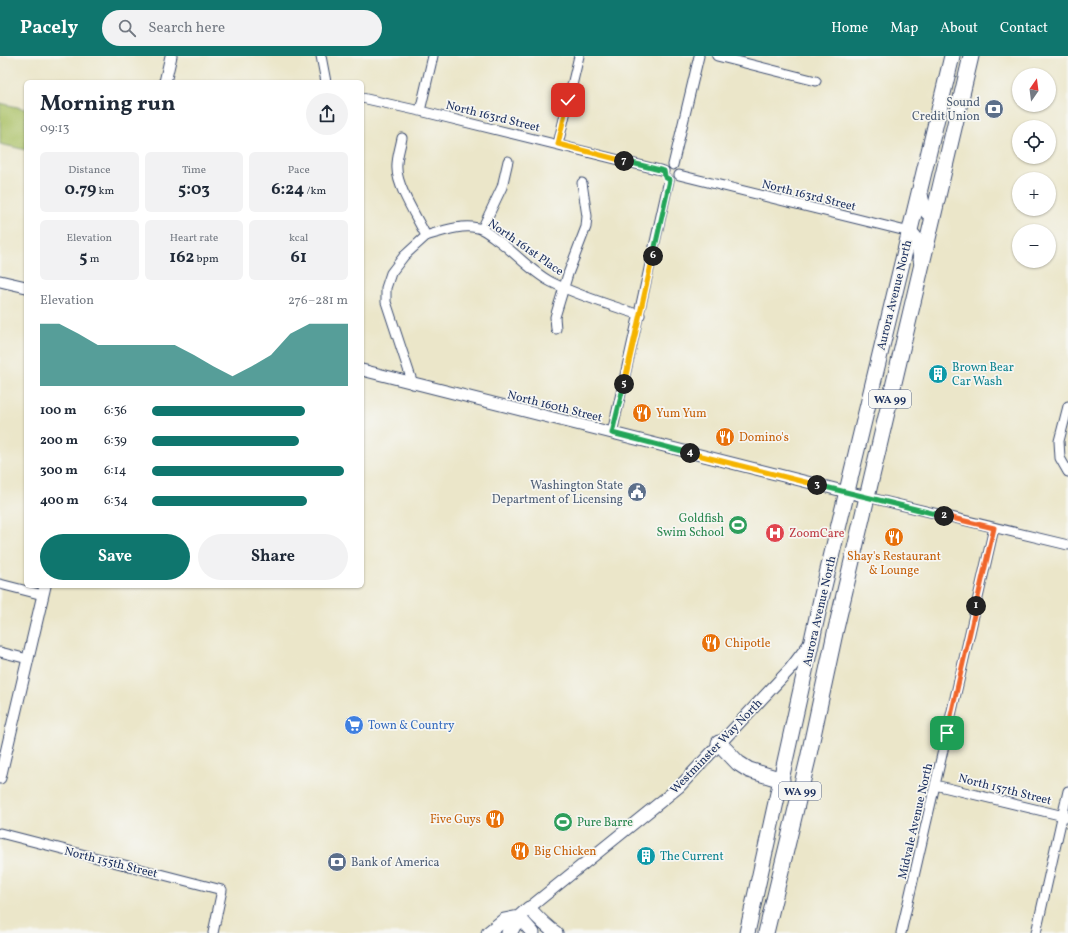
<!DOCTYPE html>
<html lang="en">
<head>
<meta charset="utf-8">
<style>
  :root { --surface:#fff; --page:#f2f2f3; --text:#1f2937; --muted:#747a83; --accent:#0f766e }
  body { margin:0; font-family:Vollkorn,serif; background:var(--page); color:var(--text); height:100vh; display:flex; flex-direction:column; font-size:15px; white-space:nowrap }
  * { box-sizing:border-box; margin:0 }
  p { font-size:13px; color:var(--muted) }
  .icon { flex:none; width:22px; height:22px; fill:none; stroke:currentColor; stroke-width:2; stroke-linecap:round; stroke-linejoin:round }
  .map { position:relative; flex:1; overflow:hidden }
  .side { position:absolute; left:24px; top:24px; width:340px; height:508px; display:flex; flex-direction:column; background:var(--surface); border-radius:6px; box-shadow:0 1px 3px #0004 }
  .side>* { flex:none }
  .needle { width:26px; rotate:14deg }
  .controls { position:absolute; left:1012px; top:12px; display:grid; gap:8px }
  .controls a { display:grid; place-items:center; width:44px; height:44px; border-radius:50%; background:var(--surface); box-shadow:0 1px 3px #0004; font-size:20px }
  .pin { position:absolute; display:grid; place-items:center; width:34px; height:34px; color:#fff; margin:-17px; border-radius:8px; box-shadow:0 2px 6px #0006 }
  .km { position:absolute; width:20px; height:20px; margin:-10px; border-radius:50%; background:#222; color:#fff; font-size:11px; line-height:20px; text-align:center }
  .round { display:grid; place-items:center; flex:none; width:42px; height:42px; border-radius:21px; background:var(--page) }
  .overview { display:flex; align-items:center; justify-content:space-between; height:68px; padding:0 16px }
  h1 { font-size:22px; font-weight:700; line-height:30px }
  .metrics { display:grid; grid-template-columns:repeat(3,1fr); gap:6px; height:68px; padding:4px 16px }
  .metrics div { display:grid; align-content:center; border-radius:6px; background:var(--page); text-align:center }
  .metrics b { font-size:17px; font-weight:700 }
  .metrics small { font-size:11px; font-weight:400 }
  .metrics p { font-size:11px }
  .chart { height:112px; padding:8px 16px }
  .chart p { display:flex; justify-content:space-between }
  .chart svg { width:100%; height:72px; margin-top:4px; fill:var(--accent); opacity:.7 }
  .button { display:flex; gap:8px; margin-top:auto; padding:8px 16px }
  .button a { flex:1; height:46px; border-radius:24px; background:var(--accent); color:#fff; font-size:16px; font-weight:700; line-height:46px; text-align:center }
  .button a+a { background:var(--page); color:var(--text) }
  ul { padding:0 16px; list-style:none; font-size:13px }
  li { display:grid; grid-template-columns:64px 48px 1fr; align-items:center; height:30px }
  li i { height:10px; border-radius:5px; background:var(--accent) }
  header { display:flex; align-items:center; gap:24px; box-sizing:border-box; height:56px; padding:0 20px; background:var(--accent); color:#fff }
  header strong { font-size:19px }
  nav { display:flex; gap:22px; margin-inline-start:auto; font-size:14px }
  .search { width:280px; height:36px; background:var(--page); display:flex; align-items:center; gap:10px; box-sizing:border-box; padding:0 14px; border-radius:22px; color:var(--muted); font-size:15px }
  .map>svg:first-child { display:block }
  .green { fill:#abc166; stroke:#637862 }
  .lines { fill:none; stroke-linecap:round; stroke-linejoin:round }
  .minor-casing { stroke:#3a4a6e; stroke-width:11 }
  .tertiary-casing { stroke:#3a4a6e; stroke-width:13 }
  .secondary-casing { stroke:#3a4a6e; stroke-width:15 }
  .primary-casing { stroke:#3a4a6e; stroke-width:16 }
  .trunk-casing { stroke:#3a4a6e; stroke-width:17 }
  .minor { stroke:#fff; stroke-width:9 }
  .tertiary { stroke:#fff; stroke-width:11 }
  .secondary { stroke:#fff; stroke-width:13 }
  .primary { stroke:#fff; stroke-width:14 }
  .trunk { stroke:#fff; stroke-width:15 }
  .split-1-casing { stroke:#fff; stroke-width:8 }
  .split-2-casing { stroke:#fff; stroke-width:8 }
  .split-3-casing { stroke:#fff; stroke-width:8 }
  .split-4-casing { stroke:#fff; stroke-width:8 }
  .split-5-casing { stroke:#fff; stroke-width:8 }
  .split-6-casing { stroke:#fff; stroke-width:8 }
  .split-7-casing { stroke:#fff; stroke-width:8 }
  .split-8-casing { stroke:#fff; stroke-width:8 }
  .split-1 { stroke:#f0652b; stroke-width:5 }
  .split-2 { stroke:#f0652b; stroke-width:5 }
  .split-3 { stroke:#22a559; stroke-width:5 }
  .split-4 { stroke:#f5b400; stroke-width:5 }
  .split-5 { stroke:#22a559; stroke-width:5 }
  .split-6 { stroke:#f5b400; stroke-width:5 }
  .split-7 { stroke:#22a559; stroke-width:5 }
  .split-8 { stroke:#f5b400; stroke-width:5 }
  .labels { text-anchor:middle; stroke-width:3.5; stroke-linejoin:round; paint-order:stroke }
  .shield { fill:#f6f6f2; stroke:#5d6b8a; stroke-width:1 }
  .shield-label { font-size:11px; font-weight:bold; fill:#1b2f5e }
  .service-label { font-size:12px; fill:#4e5e75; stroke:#f6f6f2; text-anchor:end }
  .street-label { font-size:12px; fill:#1b2f5e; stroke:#f6f6f2 }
  .culture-label { font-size:12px; fill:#0d838f; stroke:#f6f6f2; text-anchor:start }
  .food-label { font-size:12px; fill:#c56008; stroke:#f6f6f2; text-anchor:start }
  .leisure-label { font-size:12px; fill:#27864d; stroke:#f6f6f2; text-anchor:end }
  .health-label { font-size:12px; fill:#be3a42; stroke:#f6f6f2; text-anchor:start }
  .shop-label { font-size:12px; fill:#366cbe; stroke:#f6f6f2; text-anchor:start }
</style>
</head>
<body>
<header>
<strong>Pacely</strong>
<div class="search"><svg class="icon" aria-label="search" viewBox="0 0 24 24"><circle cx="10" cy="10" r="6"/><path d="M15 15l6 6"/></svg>Search here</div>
<nav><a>Home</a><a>Map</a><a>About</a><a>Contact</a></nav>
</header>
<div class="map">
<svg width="1068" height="877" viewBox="0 0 1068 877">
  <rect width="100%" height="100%" fill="#f6f6f2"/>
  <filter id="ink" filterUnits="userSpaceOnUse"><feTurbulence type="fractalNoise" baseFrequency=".025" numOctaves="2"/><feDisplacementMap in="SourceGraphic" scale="8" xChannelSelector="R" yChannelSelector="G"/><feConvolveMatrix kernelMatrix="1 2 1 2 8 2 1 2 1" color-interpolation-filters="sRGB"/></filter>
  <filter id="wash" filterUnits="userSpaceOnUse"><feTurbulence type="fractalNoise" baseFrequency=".012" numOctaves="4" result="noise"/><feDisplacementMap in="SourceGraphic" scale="16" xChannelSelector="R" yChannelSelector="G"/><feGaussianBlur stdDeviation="0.9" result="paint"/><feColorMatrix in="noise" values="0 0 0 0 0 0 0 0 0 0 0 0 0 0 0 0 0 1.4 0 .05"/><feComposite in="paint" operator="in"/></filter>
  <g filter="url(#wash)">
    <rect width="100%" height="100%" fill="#ebe6c9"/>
    <path class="green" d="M 0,47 L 26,53 L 26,94 L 0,88 Z"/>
  </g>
  <g filter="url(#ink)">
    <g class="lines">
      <defs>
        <path id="minor" d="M 321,0 L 326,26
          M 717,0 L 816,25
          M 362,42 L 420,55 L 664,115
          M 420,55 L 433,0
          M 402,82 C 400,93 396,103 397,113 C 397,131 418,163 426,180 C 442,175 467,166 483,174 C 487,176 492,180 496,183 C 515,196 530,215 551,226 C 579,240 610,249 640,259
          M 558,88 L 579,0
          M 673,109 L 699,0
          M 679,119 L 910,176
          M 482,173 L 502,131 L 508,105
          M 556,273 L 555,261 L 568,218 L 586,171 L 587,160 L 582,127
          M 413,328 L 386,246 L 386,232 L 391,217 L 404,200 L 426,180
          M 1068,350 L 1059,385 L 1060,402 L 1068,416
          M 612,377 L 669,124
          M 867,441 L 1068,489
          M 0,528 L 43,539
          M 0,596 L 28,603
          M 935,729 L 1068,761
          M 0,777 L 222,834 L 213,877
          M 901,877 L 994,472
          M 1036,877 L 1068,735"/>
        <path id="tertiary" d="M 165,26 L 171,0
          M 0,225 L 26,231
          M 362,314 L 867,441
          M 0,722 L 45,530
          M 529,852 L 679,731 L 790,613 L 809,588"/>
        <path id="secondary" d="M 519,861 L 533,877
          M 488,877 L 504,864 L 519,861
          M 508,877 L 512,874 L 519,861 L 529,852 C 538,862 545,870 556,877"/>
        <path id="primary" d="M 920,135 C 922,146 923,155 933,161
          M 910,176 C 919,183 919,195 921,206"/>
        <path id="trunk" d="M 719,687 L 738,707 L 749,714 L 782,724
          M 747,877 L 821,543 L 952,0
          M 766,877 L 808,703 L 835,577 L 971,0"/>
      </defs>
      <use href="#minor" class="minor-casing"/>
      <use href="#tertiary" class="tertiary-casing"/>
      <use href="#secondary" class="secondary-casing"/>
      <use href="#primary" class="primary-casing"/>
      <use href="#trunk" class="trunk-casing"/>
      <use href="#minor" class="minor"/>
      <use href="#tertiary" class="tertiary"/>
      <use href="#secondary" class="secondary"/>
      <use href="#primary" class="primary"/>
      <use href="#trunk" class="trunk"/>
    </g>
  </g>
  <g class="lines" filter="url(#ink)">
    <defs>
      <path id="split-1" d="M 947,677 L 976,550"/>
      <path id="split-2" d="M 944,460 L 994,472 L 976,550"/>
      <path id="split-3" d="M 817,429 L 944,460"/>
      <path id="split-4" d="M 690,397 L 817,429"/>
      <path id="split-5" d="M 624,328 L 612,377 L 690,397"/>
      <path id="split-6" d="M 624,328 L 653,200"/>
      <path id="split-7" d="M 624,105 L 664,115 L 665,121 L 670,124 L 653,200"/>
      <path id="split-8" d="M 568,44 L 558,88 L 624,105"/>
    </defs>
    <use href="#split-1" class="split-1-casing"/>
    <use href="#split-2" class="split-2-casing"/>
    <use href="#split-3" class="split-3-casing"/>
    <use href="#split-4" class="split-4-casing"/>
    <use href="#split-5" class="split-5-casing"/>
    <use href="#split-6" class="split-6-casing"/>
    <use href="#split-7" class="split-7-casing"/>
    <use href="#split-8" class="split-8-casing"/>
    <use href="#split-1" class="split-1"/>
    <use href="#split-2" class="split-2"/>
    <use href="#split-3" class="split-3"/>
    <use href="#split-4" class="split-4"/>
    <use href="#split-5" class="split-5"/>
    <use href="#split-6" class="split-6"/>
    <use href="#split-7" class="split-7"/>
    <use href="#split-8" class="split-8"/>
  </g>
  <defs>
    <symbol id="bank-disc" viewBox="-11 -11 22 22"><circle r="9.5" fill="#5c6f8a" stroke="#f6f6f2"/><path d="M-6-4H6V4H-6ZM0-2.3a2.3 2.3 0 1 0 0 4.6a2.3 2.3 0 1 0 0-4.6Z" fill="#fff"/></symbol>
    <symbol id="building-disc" viewBox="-11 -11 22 22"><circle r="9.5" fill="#0f9aa8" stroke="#f6f6f2"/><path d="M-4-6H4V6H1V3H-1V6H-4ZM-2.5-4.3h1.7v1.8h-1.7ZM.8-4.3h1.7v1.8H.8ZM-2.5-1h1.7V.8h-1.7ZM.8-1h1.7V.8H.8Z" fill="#fff"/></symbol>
    <symbol id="restaurant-disc" viewBox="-11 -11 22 22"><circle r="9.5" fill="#e8710a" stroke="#f6f6f2"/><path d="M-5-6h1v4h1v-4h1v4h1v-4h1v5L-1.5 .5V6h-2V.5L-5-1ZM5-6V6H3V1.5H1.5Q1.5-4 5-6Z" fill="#fff"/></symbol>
    <symbol id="civic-disc" viewBox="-11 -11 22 22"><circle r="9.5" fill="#5c6f8a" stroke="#f6f6f2"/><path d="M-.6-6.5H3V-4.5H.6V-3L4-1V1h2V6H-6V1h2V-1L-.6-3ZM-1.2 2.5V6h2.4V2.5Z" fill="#fff"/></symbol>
    <symbol id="stadium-disc" viewBox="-11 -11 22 22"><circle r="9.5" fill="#2e9e5b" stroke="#f6f6f2"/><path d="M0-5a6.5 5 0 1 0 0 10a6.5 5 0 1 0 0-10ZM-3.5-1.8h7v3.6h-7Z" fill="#fff"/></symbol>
    <symbol id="hospital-disc" viewBox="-11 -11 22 22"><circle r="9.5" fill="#e0444e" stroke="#f6f6f2"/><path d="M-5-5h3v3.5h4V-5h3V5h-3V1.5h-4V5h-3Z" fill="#fff"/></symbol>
    <symbol id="supermarket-disc" viewBox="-11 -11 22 22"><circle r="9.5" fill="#3f7fe0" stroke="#f6f6f2"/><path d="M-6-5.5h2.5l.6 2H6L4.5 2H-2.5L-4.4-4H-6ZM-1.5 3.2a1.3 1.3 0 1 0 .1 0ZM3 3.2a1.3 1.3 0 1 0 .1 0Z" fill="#fff"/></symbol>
  </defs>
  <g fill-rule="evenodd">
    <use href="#bank-disc" x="983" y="42" width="22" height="22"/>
    <use href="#building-disc" x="927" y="307" width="22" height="22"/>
    <use href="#restaurant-disc" x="631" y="346" width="22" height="22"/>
    <use href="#restaurant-disc" x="714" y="370" width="22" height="22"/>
    <use href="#civic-disc" x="626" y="425" width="22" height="22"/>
    <use href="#stadium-disc" x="727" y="458" width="22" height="22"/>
    <use href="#hospital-disc" x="764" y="466" width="22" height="22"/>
    <use href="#restaurant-disc" x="883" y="470" width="22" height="22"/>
    <use href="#restaurant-disc" x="700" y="576" width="22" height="22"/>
    <use href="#supermarket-disc" x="343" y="658" width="22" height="22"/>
    <use href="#restaurant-disc" x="484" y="752" width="22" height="22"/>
    <use href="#stadium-disc" x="552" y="755" width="22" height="22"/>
    <use href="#restaurant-disc" x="509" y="784" width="22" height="22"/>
    <use href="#building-disc" x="635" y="789" width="22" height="22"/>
    <use href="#bank-disc" x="326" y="795" width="22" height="22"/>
  </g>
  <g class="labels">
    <g class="shield">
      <rect x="869" y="334" width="42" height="18" rx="3"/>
      <rect x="779" y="726" width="42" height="18" rx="3"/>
    </g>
    <g class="shield-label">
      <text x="890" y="347">WA 99</text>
      <text x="800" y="739">WA 99</text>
    </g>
    <g class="service-label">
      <text x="980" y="50">Sound<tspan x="980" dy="14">Credit Union</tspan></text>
      <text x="623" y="433">Washington State<tspan x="623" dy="14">Department of Licensing</tspan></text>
      <text x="351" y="810" text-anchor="start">Bank of America</text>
    </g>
    <g class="street-label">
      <text transform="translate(493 60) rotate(14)" y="4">North 163rd Street</text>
      <text transform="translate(809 139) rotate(14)" y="4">North 163rd Street</text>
      <text transform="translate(526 191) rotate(35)" y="4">North 161st Place</text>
      <text transform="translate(894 239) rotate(-76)" y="4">Aurora Avenue North</text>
      <text transform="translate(555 350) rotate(14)" y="4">North 160th Street</text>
      <text transform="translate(819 555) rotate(-77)" y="4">Aurora Avenue North</text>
      <text transform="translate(716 690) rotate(-46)" y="4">Westminster Way North</text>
      <text transform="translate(1005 733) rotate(14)" y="4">North 157th Street</text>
      <text transform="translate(915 765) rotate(-77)" y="4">Midvale Avenue North</text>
      <text transform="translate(111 806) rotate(14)" y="4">North 155th Street</text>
    </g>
    <g class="culture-label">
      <text x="952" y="315">Brown Bear<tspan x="952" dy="14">Car Wash</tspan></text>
      <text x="660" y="804">The Current</text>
    </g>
    <g class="food-label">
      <text x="656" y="361">Yum Yum</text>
      <text x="739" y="385">Domino's</text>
      <text x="894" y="504" text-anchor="middle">Shay's Restaurant<tspan x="894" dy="14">&amp; Lounge</tspan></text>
      <text x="725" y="591">Chipotle</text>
      <text x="481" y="767" text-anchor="end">Five Guys</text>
      <text x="534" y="799">Big Chicken</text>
    </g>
    <g class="leisure-label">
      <text x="724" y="466">Goldfish<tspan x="724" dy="14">Swim School</tspan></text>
      <text x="577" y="770" text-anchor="start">Pure Barre</text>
    </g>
    <g class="health-label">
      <text x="789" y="481">ZoomCare</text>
    </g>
    <g class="shop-label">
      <text x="368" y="673">Town &amp; Country</text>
    </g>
  </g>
</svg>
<div class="controls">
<a><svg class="needle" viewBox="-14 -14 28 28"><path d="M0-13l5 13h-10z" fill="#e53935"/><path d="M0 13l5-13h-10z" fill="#747a83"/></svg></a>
<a><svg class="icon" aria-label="locate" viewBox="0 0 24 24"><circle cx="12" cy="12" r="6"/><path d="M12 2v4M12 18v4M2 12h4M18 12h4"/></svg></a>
<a>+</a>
<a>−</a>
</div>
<div class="pin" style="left:947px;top:677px;background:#1e9e55"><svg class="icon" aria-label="arrive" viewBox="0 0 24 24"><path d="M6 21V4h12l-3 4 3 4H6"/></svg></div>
<div class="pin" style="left:568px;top:44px;background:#d93025"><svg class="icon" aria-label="check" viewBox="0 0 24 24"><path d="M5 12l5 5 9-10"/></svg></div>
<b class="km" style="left:976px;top:550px">1</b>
<b class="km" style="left:944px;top:460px">2</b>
<b class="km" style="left:817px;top:429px">3</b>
<b class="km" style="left:690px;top:397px">4</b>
<b class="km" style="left:624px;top:328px">5</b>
<b class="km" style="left:653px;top:200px">6</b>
<b class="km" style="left:624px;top:105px">7</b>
<section class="side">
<div class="overview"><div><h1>Morning run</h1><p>09:13</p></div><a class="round"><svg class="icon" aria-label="share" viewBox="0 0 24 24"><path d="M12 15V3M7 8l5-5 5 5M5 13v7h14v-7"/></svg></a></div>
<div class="metrics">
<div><p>Distance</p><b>0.79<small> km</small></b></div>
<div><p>Time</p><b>5:03</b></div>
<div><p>Pace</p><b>6:24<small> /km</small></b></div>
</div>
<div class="metrics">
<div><p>Elevation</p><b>5<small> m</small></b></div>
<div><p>Heart rate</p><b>162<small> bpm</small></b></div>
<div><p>kcal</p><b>61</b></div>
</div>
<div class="chart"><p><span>Elevation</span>276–281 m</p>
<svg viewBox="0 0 160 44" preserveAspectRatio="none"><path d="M0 44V6L10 6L20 12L30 19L40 19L50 19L60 19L70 19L80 25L90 32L100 38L110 32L120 25L130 12L140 6L150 6L160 6V44z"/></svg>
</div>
<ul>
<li><b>100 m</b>6:36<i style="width:78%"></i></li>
<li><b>200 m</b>6:39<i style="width:75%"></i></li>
<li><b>300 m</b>6:14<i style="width:98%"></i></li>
<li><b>400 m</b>6:34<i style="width:79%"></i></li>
</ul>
<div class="button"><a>Save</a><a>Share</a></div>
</section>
</div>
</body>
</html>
